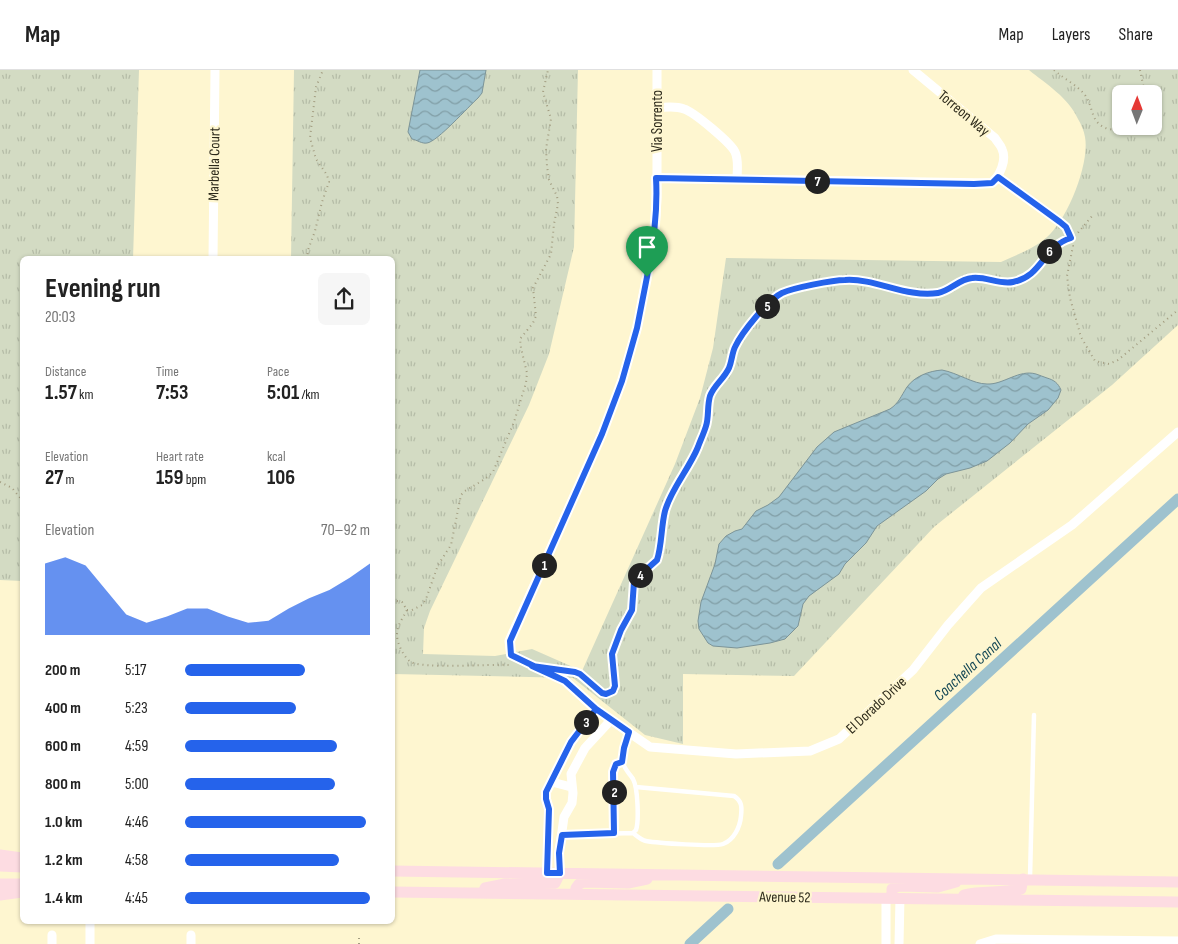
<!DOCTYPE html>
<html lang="en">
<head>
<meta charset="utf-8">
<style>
  :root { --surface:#fff; --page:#f6f6f6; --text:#222; --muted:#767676; --line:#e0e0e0; --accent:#2563eb }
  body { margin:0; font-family:"Sofia Sans Condensed",sans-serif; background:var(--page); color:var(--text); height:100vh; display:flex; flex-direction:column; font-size:19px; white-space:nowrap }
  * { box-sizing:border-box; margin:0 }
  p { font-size:16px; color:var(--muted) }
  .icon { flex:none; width:28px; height:28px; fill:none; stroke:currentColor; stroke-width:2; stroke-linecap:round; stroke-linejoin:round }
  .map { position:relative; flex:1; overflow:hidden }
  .panel { position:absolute; left:20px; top:186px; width:375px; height:668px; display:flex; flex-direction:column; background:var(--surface); border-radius:8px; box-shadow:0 1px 4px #0004 }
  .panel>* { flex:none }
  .needle { width:32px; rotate:1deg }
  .fabs { position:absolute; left:1112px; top:15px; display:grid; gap:10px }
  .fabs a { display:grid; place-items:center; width:50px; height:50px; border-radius:8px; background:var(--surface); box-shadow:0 1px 4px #0004; font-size:25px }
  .pin { position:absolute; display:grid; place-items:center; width:42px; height:42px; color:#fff; margin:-51px -21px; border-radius:50% 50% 50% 0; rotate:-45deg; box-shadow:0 0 5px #0007 }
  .pin .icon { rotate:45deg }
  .km { position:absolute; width:25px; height:25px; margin:-12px; border-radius:50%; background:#222; color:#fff; font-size:14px; line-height:25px; text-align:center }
  .round { display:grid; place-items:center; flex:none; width:52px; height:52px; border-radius:8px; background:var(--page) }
  .overview { display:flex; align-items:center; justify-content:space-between; height:85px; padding:0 25px }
  h1 { font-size:28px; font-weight:700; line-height:38px }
  .stats { display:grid; grid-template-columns:repeat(3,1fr); gap:8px; height:85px; padding:5px 25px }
  .stats div { display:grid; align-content:center }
  .stats b { font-size:21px; font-weight:700 }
  .stats small { font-size:14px; font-weight:400 }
  .stats p { font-size:14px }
  .chart { height:140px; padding:10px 25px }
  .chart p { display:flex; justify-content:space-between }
  .chart svg { width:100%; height:90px; margin-top:5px; fill:var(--accent); opacity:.7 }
  ul { padding:0 25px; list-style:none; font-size:16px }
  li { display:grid; grid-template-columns:80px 60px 1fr; align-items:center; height:38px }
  li i { height:12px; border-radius:6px; background:var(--accent) }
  header { display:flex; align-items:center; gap:30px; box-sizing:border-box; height:70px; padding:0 25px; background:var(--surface); border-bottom:1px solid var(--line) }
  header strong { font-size:24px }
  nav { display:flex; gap:28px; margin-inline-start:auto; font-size:18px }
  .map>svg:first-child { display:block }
  .grass { fill:url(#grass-tufts); fill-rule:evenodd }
  .water { fill:url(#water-waves); stroke:#7c9498 }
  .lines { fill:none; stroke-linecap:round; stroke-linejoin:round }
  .canal { stroke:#9ec2ce; stroke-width:11 }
  .path { stroke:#a39d81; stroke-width:2; stroke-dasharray:1 4; stroke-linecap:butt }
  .lane { stroke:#fff; stroke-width:4.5 }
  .street { stroke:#fff; stroke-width:9 }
  .secondary { stroke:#fddce2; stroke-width:11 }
  .route-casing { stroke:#fff; stroke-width:10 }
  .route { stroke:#2563eb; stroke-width:6 }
  .labels { text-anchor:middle; stroke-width:4.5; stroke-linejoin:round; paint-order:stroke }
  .street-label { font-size:15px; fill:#2c291a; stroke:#fef6d0 }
  .water-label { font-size:16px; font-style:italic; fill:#124654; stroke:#fef6d0 }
</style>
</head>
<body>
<header>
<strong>Map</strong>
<nav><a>Map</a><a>Layers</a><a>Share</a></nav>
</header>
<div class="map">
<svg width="1178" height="874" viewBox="0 0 1178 874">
  <defs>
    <pattern id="grass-tufts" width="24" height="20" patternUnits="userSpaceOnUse" patternTransform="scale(1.25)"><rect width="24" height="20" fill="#d3dbc3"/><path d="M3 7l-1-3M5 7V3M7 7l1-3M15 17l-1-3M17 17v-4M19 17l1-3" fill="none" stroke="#b5bca7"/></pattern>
    <pattern id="water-waves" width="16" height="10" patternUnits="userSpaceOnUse" patternTransform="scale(1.25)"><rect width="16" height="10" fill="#9ec2ce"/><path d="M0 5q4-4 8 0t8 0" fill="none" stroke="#819ea6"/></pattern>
  </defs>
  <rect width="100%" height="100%" fill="#fef6d0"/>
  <path class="grass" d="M 0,0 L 139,0 L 133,189 L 22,189 L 22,511 L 0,510 Z
    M 294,0 L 578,0 L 574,177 L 549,284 L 529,335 L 430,541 L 424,558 L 423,584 L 495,586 L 532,579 L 582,601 L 675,394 L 700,328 L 713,278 L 726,188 L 1001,192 C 1016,185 1033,179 1046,168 C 1067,151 1090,94 1085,67 C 1084,61 1081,54 1078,49 C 1069,28 1046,14 1029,0 L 1178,0 L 1178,255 L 1112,315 L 934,457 L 794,606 L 683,604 L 683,674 L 645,665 L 573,608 L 393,604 L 392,189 L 291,189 ZM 1121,24 L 1154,24 L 1154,56 L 1121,56 Z"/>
  <path class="water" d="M 420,0 L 486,0 L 482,23 L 478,28 C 469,36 437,72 427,73 C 422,74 417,70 412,69 L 408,62 Z
    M 942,300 C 958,303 973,314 987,314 C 1003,315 1019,299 1036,304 C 1040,305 1043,307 1047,308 C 1054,310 1058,313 1061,320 L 1058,328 L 1048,340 L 1028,354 L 1010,373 L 987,391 L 970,398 L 946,404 L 938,409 L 926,421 L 877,456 L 866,473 L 845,494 L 839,504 L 809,526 L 803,534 L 798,556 L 785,569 L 770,573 L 737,578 L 713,576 L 708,573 L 699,559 L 698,551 L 701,532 L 715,494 L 719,474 L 726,466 L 735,461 L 742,459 L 756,441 L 768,435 L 779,427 L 817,377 L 834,362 L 890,339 C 899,333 901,326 907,317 C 915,306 929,301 942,300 Z"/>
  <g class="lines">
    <path class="canal" d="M 778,794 L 1178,429
      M 690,874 L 728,839"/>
    <path class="path" d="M 1054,0 C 1064,9 1077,15 1085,25 C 1090,32 1091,40 1094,47 C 1102,63 1118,61 1132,56
      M 1140,0 L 1145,24
      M 1005,112 L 1060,153 L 1069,163 L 1073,176 L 1067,206 L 1070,228 L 1081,267 L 1095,291 L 1109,294 L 1118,290 L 1178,240
      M 307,189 L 308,180 L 315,161 L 322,132 L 329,112 L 327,105 L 316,89 L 310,68 L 316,17 L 323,0
      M 0,412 L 12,418 L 22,430
      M 392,530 L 402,532 L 407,540 C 403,548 397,555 397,565 C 397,573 404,588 411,592 C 423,599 490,594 509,595
      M 407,540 L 412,540 L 422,535 L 426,529 L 438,495 L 451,475 L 461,425 L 465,421 L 485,409 L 493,402 L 514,352 L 526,313 L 527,303 L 521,278 L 520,269 L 533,253 L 536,246 L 533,218 L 551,184 L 554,154 L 558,134 L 557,126 L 549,110 L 547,96 L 546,79 L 551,49 L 543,22 L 548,0
      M 566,601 L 580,604 L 603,623 L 606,624 L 613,621 L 615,616 L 612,584 L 621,560 L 632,540 L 634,512 L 637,508 L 657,490 L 661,458 L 666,439 L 697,379 L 706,356 L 711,325 L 730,297 L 734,279 L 738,272 L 755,249 L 774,229 L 787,221 L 833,210 L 860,210 L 905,221 L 938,223 L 971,208 L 983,208 L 1004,213 L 1012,213 L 1021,210 L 1029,205 L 1036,200 L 1055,175 L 1076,165 L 1093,145
      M 359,868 L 359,874"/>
    <path class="lane" d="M 614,763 L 613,702 L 616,694 L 623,692
      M 633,763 C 637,766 641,770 646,771 C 657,773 715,777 723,774 C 734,770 740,757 741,746 C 742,737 742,731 734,726 L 636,717
      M 562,765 L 633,763 L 636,760 C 639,751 638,718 633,709 C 630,704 625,700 623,693 C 621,683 626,671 629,662
      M 1030,808 L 1034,645"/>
    <path class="street" d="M 657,0 L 657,128 L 655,163 L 637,258 L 622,311 L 602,364 L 509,571 L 511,585 L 565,611 L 595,639 L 650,677 L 736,684 L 810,681 L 839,669 L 913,600 L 948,555 L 981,518 L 1072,455 L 1178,362
      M 657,38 C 665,37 676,36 684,39 C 694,42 731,73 735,82 C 739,90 737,101 737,109
      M 656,108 L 992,113 C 1000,105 1007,90 1002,79 C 1001,75 997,72 995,68 L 913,0
      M 213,189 L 215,0
      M 552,712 L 571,717
      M 547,803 L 549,739 L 546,729 L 546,722 L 571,672 L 595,639
      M 560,803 L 559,783 L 564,747 L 572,733 L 573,723 L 571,704 L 585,678 L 610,651
      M 886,828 L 886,874
      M 191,865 L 191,874
      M 52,874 L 52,865
      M 90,874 L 90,851
      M 899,874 L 900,828
      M 980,874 L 996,869 L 1178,871"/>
    <path class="secondary" d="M 0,785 L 22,788
      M 0,796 L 22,797
      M 392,801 L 1178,812
      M 0,814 L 22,814
      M 485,818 L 505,814 L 555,813 L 560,803
      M 392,822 L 1178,832
      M 576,824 L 576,818 L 579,814 L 584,812 L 628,813 L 647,809
      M 0,825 L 22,822
      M 964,825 C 983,820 1002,824 1021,819 L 1023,809
      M 892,828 L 892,819 L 899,816 L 938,817 L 956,812"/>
  </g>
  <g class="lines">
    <defs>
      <path id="route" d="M 647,207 L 637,258 L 622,311 L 602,364 L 510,571 L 511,585 L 565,611 L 596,639 L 629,662 L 624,678 L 622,692 L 616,694 L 613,702 L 614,763 L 562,765 L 559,783 L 560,803 L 547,803 L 549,739 L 546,729 L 546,722 L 571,672 L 596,639 L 565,611 L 532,596 L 575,602 L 580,604 L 602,623 L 606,624 L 613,621 L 615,616 L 612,584 L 621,560 L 632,540 L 634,512 L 637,508 L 657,490 C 662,475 661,457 665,441 C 671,419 689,399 698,377 C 700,371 704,363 706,356 C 709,347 707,336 710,326 C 714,315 724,309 729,298 C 732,291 732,283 735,277 C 742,262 768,230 782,223 C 793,218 832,210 845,210 C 876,208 906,228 938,223 C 950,221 959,209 972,208 C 986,206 999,215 1013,212 C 1043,206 1042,177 1071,168 L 1066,157 L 1060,152 L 998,107 L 992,113 L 974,114 L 656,108 C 658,142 653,174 647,207"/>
    </defs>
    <use href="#route" class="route-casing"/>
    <use href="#route" class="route"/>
  </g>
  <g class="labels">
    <g class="street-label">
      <text transform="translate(964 43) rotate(40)" y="5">Torreon Way</text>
      <text transform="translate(657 51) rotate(-90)" y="5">Via Sorrento</text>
      <text transform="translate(214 94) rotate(-89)" y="5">Marbella Court</text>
      <text transform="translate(876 635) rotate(-43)" y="5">El Dorado Drive</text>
      <text transform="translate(785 827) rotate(1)" y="5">Avenue 52</text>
    </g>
    <g class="water-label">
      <text transform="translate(967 599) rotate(-42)" y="6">Coachella Canal</text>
    </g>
  </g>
</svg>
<div class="fabs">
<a><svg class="needle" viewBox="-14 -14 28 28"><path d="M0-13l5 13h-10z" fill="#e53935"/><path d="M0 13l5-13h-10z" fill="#767676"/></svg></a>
</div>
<div class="pin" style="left:647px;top:207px;background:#1e9e55"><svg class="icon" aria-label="arrive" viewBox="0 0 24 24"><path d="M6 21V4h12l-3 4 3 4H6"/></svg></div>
<b class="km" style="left:544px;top:495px">1</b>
<b class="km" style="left:614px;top:722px">2</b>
<b class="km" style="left:586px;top:652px">3</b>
<b class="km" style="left:640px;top:505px">4</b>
<b class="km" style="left:767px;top:236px">5</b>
<b class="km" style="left:1049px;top:181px">6</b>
<b class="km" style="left:817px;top:111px">7</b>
<section class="panel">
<div class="overview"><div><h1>Evening run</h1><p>20:03</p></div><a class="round"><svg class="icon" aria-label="share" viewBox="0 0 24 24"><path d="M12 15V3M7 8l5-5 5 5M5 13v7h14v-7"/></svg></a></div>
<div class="stats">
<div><p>Distance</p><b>1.57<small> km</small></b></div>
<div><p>Time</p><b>7:53</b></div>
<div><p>Pace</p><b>5:01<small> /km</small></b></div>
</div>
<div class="stats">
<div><p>Elevation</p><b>27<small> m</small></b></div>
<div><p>Heart rate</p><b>159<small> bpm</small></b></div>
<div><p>kcal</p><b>106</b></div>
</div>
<div class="chart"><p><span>Elevation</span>70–92 m</p>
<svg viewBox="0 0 160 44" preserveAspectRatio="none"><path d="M0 44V9L10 6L20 10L30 22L40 34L50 38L60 35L70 31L80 31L90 35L100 38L110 37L120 31L130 26L140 22L150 16L160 9V44z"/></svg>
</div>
<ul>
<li><b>200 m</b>5:17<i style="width:65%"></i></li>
<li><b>400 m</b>5:23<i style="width:60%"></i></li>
<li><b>600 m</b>4:59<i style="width:82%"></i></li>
<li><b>800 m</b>5:00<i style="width:81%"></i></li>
<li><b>1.0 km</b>4:46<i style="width:98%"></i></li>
<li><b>1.2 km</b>4:58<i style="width:83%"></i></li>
<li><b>1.4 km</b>4:45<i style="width:100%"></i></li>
</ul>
</section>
</div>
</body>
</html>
